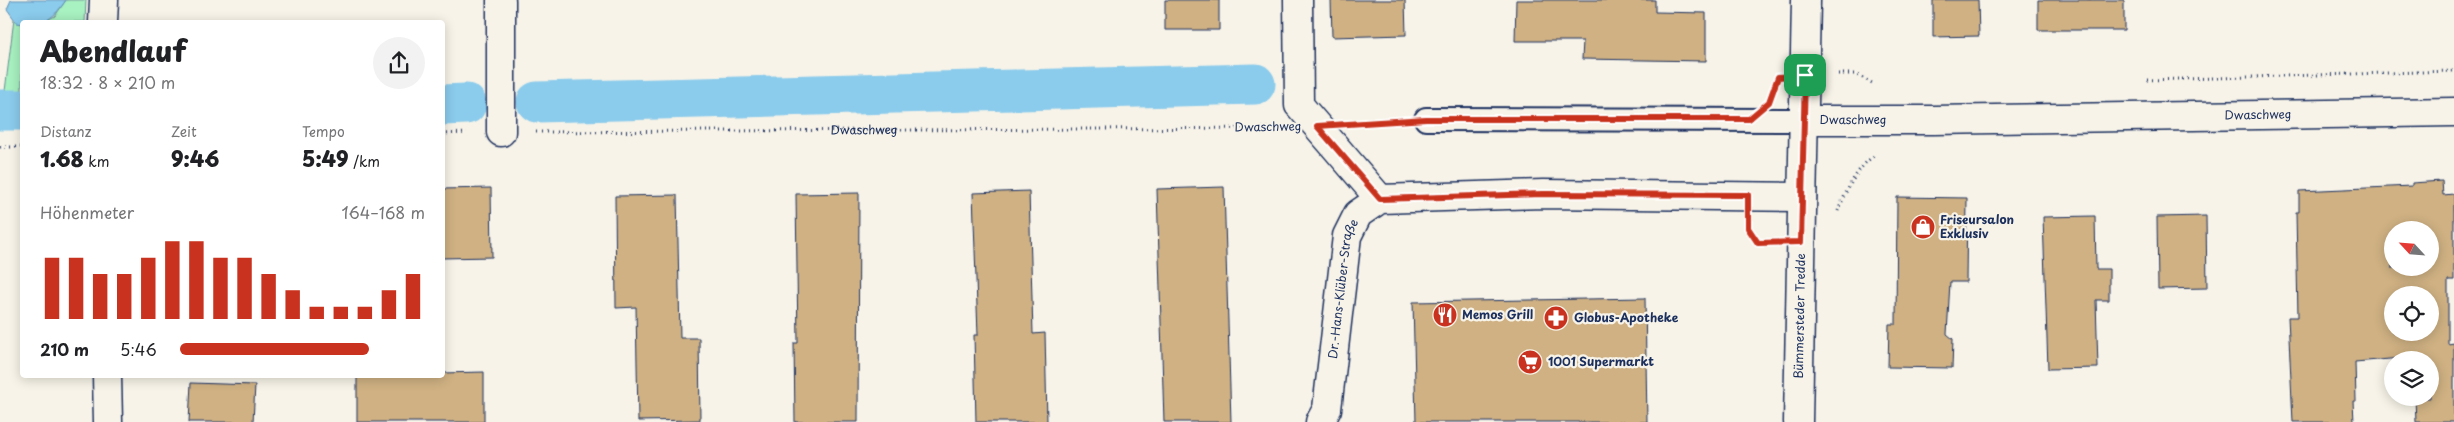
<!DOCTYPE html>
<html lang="de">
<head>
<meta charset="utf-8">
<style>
  :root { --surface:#fff; --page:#f2f2f2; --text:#202124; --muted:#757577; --accent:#c8321e }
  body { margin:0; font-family:"Playpen Sans",sans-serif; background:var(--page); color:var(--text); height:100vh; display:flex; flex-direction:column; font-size:19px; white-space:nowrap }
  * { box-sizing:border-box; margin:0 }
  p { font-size:16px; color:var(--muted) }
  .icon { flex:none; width:28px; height:28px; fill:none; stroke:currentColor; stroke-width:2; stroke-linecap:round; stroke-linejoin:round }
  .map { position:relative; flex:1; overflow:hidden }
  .drawer { position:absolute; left:20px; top:20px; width:425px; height:358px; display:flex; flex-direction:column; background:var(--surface); border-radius:5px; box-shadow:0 2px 12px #0003 }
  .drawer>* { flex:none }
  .needle { width:32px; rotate:296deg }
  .controls { position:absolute; left:2384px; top:221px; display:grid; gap:10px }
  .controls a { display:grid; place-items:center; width:55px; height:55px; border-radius:50%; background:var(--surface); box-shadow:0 2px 12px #0003; font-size:25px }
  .pin { position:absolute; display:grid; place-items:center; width:42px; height:42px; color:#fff; margin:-21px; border-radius:10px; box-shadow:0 2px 8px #0006 }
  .round { display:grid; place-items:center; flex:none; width:52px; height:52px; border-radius:26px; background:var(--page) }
  .head { display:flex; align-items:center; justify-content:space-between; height:85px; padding:0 20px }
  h1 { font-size:28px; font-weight:800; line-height:38px }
  .stats { display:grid; grid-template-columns:repeat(3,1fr); gap:8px; height:85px; padding:5px 20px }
  .stats div { display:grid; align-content:center }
  .stats b { font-size:21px; font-weight:800 }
  .stats small { font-size:14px; font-weight:400 }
  .stats p { font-size:14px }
  .chart { height:140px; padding:10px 20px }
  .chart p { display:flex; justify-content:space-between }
  .chart svg { width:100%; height:90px; margin-top:5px; stroke:var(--accent); stroke-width:6 }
  ul { padding:0 20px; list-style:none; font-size:16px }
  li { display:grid; grid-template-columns:80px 60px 1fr; align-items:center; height:38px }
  li i { height:12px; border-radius:6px; background:var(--accent) }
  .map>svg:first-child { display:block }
  .green { fill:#a8f1c0; stroke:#62908f }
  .water { fill:#8bcbec; stroke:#5e8db3 }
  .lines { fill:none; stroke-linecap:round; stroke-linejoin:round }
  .canal { stroke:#8bcbec; stroke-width:41 }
  .building { fill:#cfb183; stroke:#1b2f5e; fill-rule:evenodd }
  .lane-casing { stroke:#1b2f5e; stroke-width:26 }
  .street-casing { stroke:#1b2f5e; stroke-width:31 }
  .path { stroke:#1b2f5e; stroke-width:3; stroke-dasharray:1 4; stroke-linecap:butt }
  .lane { stroke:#f7f3e8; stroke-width:22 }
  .street { stroke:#f7f3e8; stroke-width:28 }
  .route-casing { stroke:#fff; stroke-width:10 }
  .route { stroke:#c8321e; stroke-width:6 }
  .labels { text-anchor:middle; stroke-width:4.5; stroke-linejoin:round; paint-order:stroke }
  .street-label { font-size:12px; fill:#1b2f5e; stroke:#f7f3e8 }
  .poi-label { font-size:12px; font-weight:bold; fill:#1b2f5e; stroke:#f7f3e8; text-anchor:start }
</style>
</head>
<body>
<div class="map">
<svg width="2454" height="422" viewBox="0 0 2454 422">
  <rect width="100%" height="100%" fill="#f7f3e8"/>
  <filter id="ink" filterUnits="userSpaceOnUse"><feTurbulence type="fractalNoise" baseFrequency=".02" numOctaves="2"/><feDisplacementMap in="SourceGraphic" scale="10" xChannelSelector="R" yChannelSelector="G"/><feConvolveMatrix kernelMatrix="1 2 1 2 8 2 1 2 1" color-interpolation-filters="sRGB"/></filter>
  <g filter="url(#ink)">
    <path class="green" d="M 66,0 L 86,0 L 85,22 L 43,22 L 55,16 Z
      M 14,19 L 22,22 L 22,119 L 2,115 Z"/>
    <path class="water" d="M 11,0 L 66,0 C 52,21 41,27 17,23 L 7,9 Z"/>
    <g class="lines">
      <path class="canal" d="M 537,102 L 1255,84
        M 442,105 L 466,104
        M 0,110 L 22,110"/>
    </g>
    <path class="building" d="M 1165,0 L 1219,0 L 1219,30 L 1165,30 Z
      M 1331,0 L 1405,0 L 1406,35 L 1332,37 Z
      M 1516,0 L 1655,0 L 1655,12 L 1706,13 L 1706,61 L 1582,59 L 1583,41 L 1515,41 Z
      M 1933,0 L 1978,0 L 1979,36 L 1933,37 Z
      M 2038,0 L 2124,0 L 2124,30 L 2038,30 Z
      M 2442,181 L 2443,195 L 2454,194 L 2454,280 L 2448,280 L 2448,344 L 2454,343 L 2454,422 L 2416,422 L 2415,398 L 2430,398 L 2430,360 L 2413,360 L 2413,357 L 2355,362 L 2356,401 L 2353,401 L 2354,422 L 2293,422 L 2288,317 L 2298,317 L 2296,212 L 2299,212 L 2299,191 L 2412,186 L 2412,183 ZM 2392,230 L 2430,230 L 2430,268 L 2392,268 ZM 2392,295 L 2430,295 L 2430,332 L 2392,332 Z
      M 1224,187 L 1231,422 L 1164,422 L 1157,189 Z
      M 491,188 L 492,257 L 442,258 L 442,189 Z
      M 1029,191 L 1033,334 L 1045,333 L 1047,422 L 976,422 L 974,335 L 978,335 L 973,193 Z
      M 859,193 L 858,422 L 795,422 L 794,343 L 798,343 L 796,194 Z
      M 677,195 L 680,338 L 699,338 L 700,420 L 638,421 L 636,307 L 616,308 L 615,196 Z
      M 1897,197 L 1967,198 L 1966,282 L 1950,282 L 1947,334 L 1953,339 L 1952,368 L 1888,367 L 1889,324 L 1896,324 Z
      M 2095,216 L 2096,269 L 2109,269 L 2109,300 L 2096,300 L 2098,368 L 2048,369 L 2043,217 Z
      M 2206,216 L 2207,288 L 2158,289 L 2157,217 Z
      M 1645,298 L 1647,422 L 1416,422 L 1413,302 Z
      M 484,372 L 484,422 L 357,422 L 357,375 L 442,375 L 442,373 Z
      M 191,383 L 255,385 L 253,422 L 189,422 Z"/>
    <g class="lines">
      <defs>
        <path id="lane" d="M 1426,119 L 1804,120"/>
        <g id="street">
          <path d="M 501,0 L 501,132"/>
          <path d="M 1298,0 L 1299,105 L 1380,199"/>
          <path d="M 103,22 L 104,0"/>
          <path id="s2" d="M 1804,120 L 1934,120 L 2454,112"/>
          <path d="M 107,375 L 108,422"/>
          <path id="s3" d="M 1320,422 L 1327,409 L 1347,236 L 1358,214 L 1380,199 L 1543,194 L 1802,197"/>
          <path id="s4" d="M 1798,422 L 1806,0"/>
        </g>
      </defs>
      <use href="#lane" class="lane-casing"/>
      <use href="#street" class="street-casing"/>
      <g class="path">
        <path d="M 1838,74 L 1855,74 L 1874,84"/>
        <path d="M 2147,80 L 2454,71"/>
        <path d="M 1360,123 L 1394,121"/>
        <path id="s1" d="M 536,132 L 1272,128"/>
        <path d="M 442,134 L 467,133"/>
        <path d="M 0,147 L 22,147"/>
        <path d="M 1838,211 C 1846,192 1856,168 1874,156"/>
        <path d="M 1751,232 L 1758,243 L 1766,243"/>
      </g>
      <use href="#lane" class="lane"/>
      <use href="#street" class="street"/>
    </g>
  </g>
  <g class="lines" filter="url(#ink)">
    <defs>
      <path id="route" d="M 1805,75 L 1801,242 L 1758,243 L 1748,228 L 1748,195 L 1543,194 L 1380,199 L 1317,126 L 1426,119 L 1749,119 L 1769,102 L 1778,77 Z"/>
    </defs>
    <use href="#route" class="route-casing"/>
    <use href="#route" class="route"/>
  </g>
  <defs>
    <symbol id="shop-disc" viewBox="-11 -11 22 22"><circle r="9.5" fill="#c8321e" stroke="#f7f3e8"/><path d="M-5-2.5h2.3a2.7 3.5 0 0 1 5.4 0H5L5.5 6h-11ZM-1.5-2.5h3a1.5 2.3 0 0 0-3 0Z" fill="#fff"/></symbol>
    <symbol id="restaurant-disc" viewBox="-11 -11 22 22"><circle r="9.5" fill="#c8321e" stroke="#f7f3e8"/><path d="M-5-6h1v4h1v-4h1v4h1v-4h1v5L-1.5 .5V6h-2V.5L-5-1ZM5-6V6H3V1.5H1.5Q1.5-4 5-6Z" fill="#fff"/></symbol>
    <symbol id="pharmacy-disc" viewBox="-11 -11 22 22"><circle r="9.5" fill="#c8321e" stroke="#f7f3e8"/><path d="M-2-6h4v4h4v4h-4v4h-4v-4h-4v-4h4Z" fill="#fff"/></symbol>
    <symbol id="supermarket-disc" viewBox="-11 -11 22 22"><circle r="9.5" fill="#c8321e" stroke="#f7f3e8"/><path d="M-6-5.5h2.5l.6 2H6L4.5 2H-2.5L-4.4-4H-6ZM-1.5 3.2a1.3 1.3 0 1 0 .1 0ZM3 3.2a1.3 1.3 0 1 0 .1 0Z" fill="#fff"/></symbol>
  </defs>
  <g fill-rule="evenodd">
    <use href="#shop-disc" x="1909" y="213" width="28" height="28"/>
    <use href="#restaurant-disc" x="1431" y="301" width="28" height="28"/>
    <use href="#pharmacy-disc" x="1542" y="304" width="28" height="28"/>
    <use href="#supermarket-disc" x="1516" y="348" width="28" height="28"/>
  </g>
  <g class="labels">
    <g class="street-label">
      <text dy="4" stroke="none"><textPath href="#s2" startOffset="454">Dwaschweg</textPath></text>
      <text dy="4" stroke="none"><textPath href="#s2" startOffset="49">Dwaschweg</textPath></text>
      <text transform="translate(1268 127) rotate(-1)" y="4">Dwaschweg</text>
      <text dy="4" stroke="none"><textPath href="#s1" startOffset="328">Dwaschweg</textPath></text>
      <text dy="4" stroke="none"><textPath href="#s3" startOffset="136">Dr.-Hans-Klüber-Straße</textPath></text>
      <text dy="4" stroke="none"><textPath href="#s4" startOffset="106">Bümmersteder Tredde</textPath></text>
    </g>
    <g class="poi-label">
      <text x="1940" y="224">Friseursalon<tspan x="1940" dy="14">Exklusiv</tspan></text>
      <text x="1462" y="319">Memos Grill</text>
      <text x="1574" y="322">Globus-Apotheke</text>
      <text x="1548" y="366">1001 Supermarkt</text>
    </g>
  </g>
</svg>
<div class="controls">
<a><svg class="needle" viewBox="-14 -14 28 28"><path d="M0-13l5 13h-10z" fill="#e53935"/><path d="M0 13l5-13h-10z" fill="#757577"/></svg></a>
<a><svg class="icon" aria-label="locate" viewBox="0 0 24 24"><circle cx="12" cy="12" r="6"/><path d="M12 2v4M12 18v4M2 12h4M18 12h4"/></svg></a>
<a><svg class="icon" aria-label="layers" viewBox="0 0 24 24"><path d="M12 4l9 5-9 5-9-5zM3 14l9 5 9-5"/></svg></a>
</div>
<div class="pin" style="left:1805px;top:75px;background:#1e9e55"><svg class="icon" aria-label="arrive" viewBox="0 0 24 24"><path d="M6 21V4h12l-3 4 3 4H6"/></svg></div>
<section class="drawer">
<div class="head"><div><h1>Abendlauf</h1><p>18:32 · 8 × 210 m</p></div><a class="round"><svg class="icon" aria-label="share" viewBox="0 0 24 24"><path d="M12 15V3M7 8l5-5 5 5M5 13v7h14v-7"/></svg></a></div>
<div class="stats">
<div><p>Distanz</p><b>1.68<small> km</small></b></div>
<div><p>Zeit</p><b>9:46</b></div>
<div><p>Tempo</p><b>5:49<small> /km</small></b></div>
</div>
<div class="chart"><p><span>Höhenmeter</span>164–168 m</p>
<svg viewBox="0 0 160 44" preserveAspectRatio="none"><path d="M5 44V14M15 44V14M25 44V22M35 44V22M45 44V14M55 44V6M65 44V6M75 44V14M85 44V14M95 44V22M105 44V30M115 44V38M125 44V38M135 44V38M145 44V30M155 44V22"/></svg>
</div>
<ul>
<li><b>210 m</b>5:46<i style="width:77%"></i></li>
</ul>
</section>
</div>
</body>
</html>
